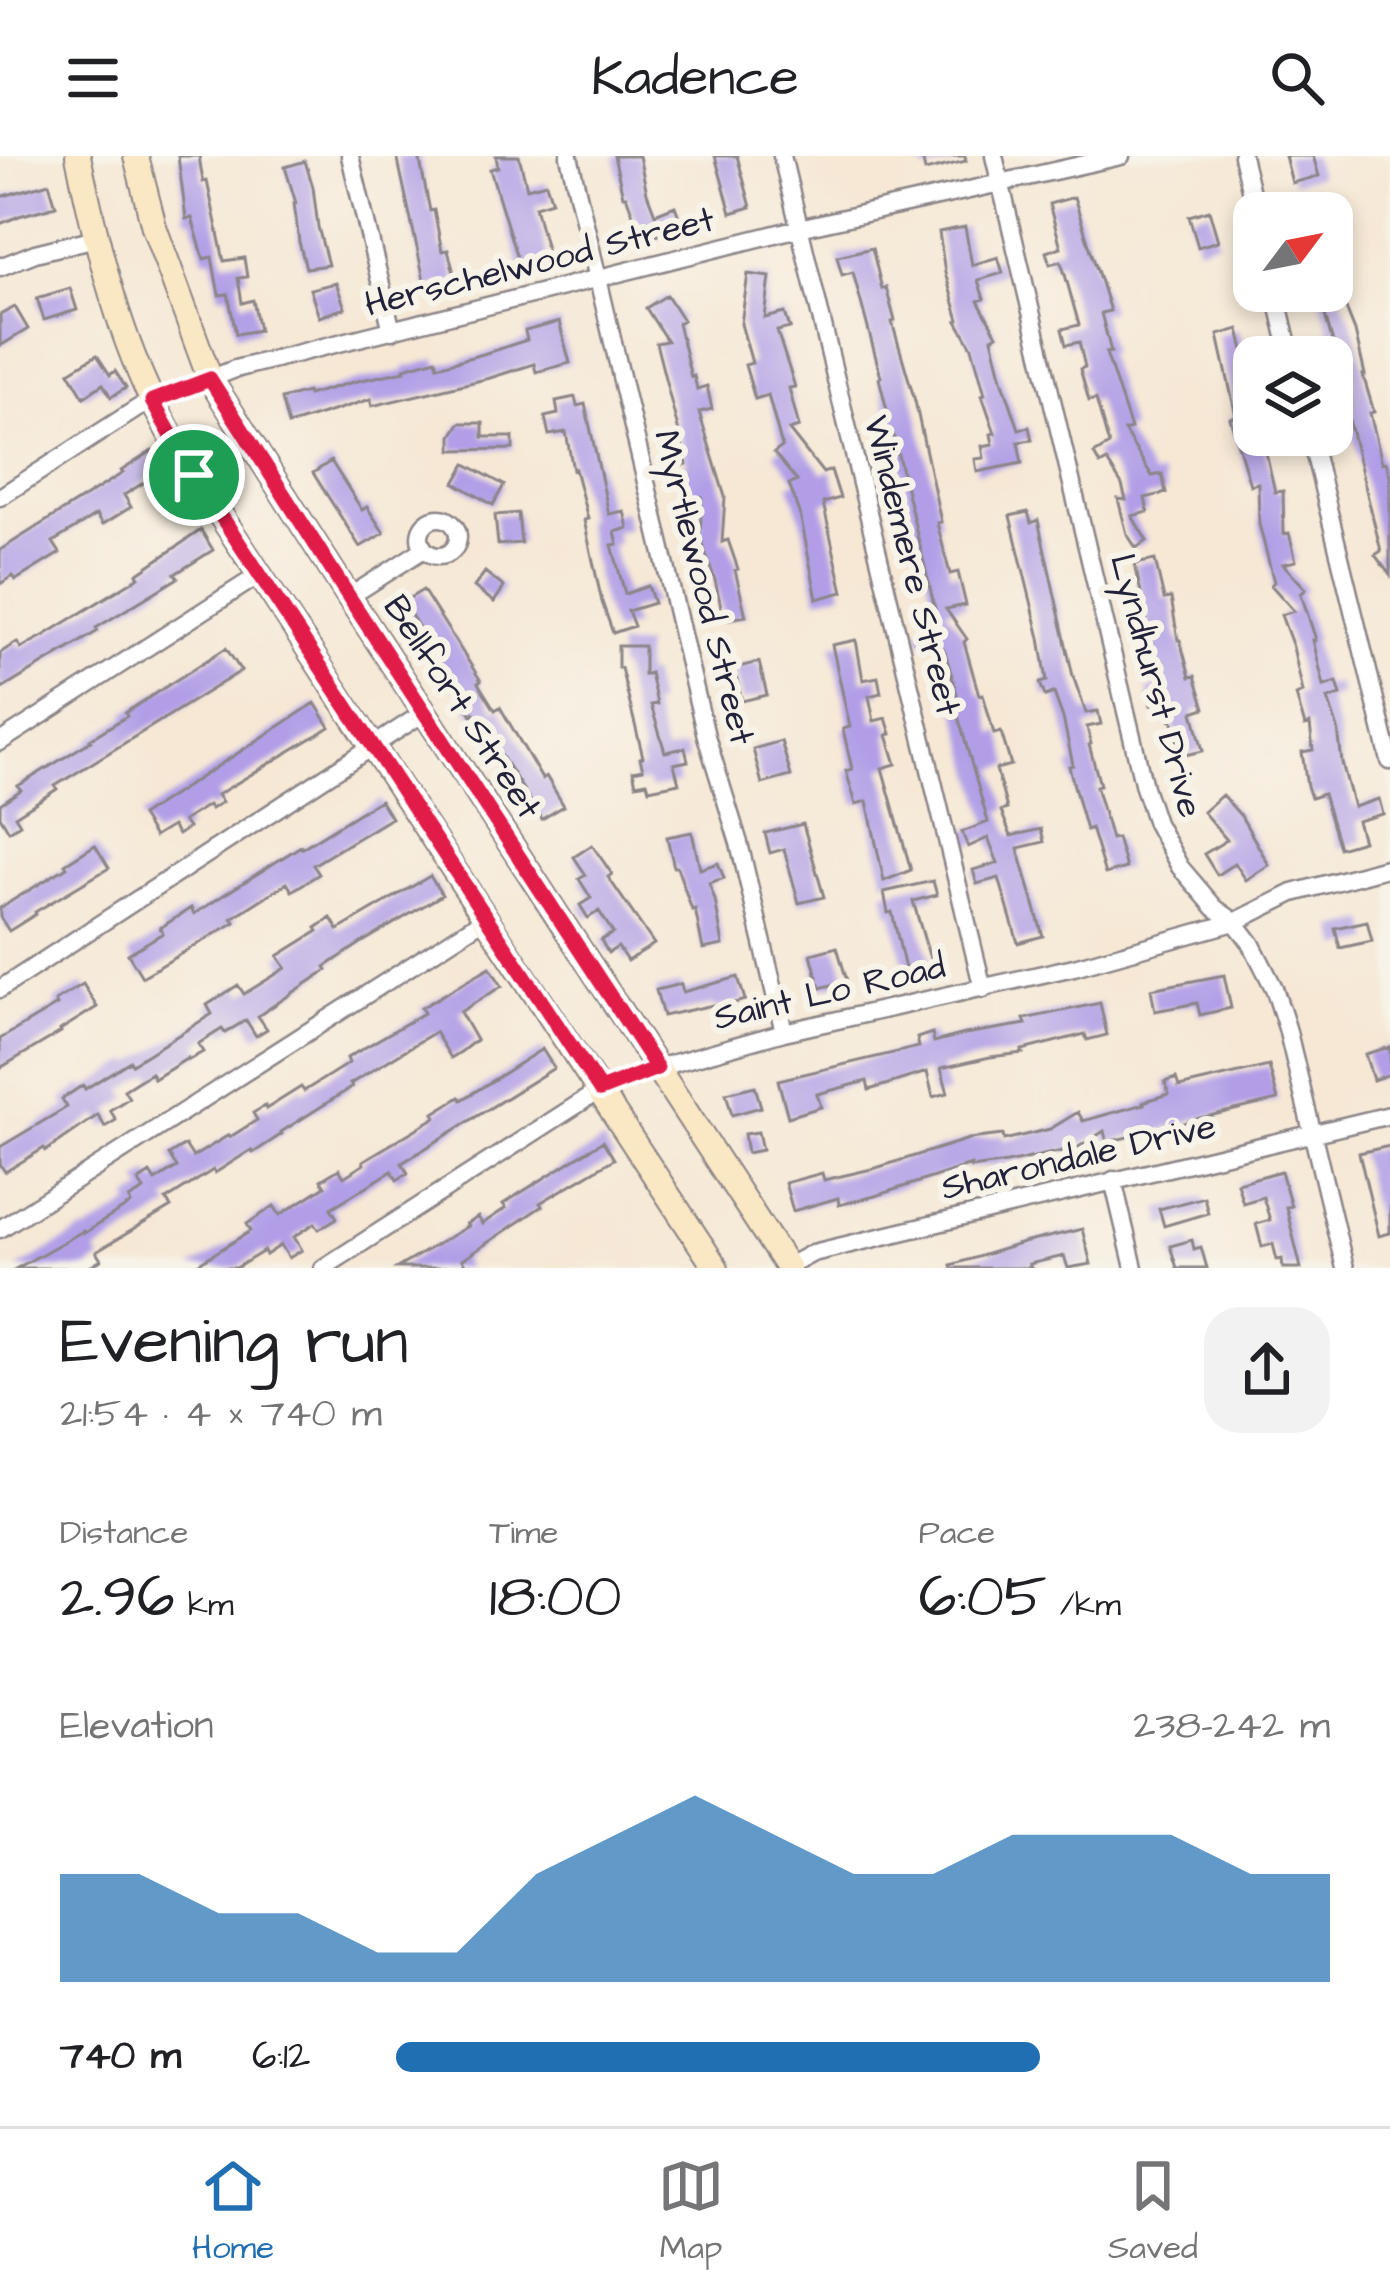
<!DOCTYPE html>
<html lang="en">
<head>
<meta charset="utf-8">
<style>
  :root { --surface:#fff; --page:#f2f2f2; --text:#202124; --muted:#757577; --line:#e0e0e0; --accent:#1f6fb2 }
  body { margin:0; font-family:"Architects Daughter",sans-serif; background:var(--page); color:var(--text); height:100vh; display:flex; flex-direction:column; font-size:45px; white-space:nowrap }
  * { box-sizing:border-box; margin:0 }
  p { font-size:39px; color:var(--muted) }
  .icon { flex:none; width:66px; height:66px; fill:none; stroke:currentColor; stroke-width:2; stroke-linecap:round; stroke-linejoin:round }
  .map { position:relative; height:1112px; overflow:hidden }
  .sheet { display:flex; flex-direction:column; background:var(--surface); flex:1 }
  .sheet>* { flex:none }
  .needle { width:78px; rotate:58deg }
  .fabs { position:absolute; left:1233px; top:36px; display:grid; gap:24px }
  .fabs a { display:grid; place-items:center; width:120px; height:120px; border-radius:24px; background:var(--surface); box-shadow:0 6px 18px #0003; font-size:60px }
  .pin { position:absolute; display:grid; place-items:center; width:102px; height:102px; color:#fff; margin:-51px; border:6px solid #fff; border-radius:50%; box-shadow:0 3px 12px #0007 }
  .round { display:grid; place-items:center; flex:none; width:126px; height:126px; border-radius:36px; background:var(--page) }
  .head { display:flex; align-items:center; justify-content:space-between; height:204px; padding:0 60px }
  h1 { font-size:66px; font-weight:600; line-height:90px }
  .figures { display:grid; grid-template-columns:repeat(3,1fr); gap:18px; height:204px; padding:12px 60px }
  .figures div { display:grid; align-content:center }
  .figures b { font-size:60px; font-weight:600 }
  .figures small { font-size:33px; font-weight:400 }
  .figures p { font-size:33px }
  .chart { height:336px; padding:24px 60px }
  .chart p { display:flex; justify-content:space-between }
  .chart svg { width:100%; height:216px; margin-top:12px; fill:var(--accent); opacity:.7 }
  ul { padding:0 60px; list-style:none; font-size:39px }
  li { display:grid; grid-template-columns:192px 144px 1fr; align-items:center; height:90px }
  li i { height:30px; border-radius:15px; background:var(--accent) }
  header { display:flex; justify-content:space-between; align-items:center; height:156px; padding:0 60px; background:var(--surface); font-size:54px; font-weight:600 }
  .tabs { display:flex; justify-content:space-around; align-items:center; height:168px; border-top:3px solid var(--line); background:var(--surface); font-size:33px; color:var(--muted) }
  .tabs a { display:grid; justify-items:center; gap:6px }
  .tabs .active { color:var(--accent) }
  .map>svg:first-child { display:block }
  .building { fill:#b19ee7 }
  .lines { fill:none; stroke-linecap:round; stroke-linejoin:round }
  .minor-casing { stroke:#8c8588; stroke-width:21 }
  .secondary-casing { stroke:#8c8588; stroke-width:28 }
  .minor { stroke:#fff; stroke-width:16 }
  .secondary { stroke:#fae7c3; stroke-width:24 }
  .route-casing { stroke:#fff; stroke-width:24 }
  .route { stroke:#e11d48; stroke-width:15 }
  .labels { text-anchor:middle; stroke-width:12; stroke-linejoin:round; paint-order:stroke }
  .street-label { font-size:36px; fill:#22223b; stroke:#f7f3e8 }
</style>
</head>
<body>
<header><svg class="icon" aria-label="menu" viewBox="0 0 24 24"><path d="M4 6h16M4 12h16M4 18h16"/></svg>Kadence<svg class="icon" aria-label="search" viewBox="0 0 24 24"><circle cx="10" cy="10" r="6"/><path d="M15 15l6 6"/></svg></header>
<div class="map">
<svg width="1390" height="1112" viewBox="0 0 1390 1112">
  <rect width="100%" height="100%" fill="#f7f3e8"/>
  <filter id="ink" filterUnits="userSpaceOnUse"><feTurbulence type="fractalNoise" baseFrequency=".00833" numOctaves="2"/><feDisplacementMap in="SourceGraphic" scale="24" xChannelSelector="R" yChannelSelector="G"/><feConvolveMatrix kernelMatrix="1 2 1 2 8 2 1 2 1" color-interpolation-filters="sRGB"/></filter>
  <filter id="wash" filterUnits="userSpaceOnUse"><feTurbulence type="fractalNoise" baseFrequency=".004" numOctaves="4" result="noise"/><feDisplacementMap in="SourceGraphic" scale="48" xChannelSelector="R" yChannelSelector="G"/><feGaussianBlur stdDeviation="2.7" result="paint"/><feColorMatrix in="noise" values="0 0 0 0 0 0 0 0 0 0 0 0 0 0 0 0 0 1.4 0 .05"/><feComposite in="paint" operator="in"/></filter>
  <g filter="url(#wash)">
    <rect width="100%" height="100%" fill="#f6e8d5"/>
    <g id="blocks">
      <path class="building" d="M 178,0 L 199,0 L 203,26 L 207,25 L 224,105 L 244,102 L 247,121 L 238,122 L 242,147 L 253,144 L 259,174 L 236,178 L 228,138 L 219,139 L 212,101 L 204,103 L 192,62 L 186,63 Z
        M 397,0 L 419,0 L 430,55 L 434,54 L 442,95 L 448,94 L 456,125 L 426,133 Z
        M 496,0 L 519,0 L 527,32 L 546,27 L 552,45 L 535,50 L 549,105 L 520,112 L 490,13 L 498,11 Z
        M 614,0 L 639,0 L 647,37 L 655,58 L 675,50 L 682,69 L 643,85 L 626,40 L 623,40 Z
        M 715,0 L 737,0 L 751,51 L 731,57 Z
        M 922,0 L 965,0 L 966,5 L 925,15 Z
        M 1285,0 L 1313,0 L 1319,20 L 1292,27 Z
        M 305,5 L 313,31 L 318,71 L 328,109 L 306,112 L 299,86 L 294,47 L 296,47 L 285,11 Z
        M 49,27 L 56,50 L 19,60 L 0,68 L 0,41 Z
        M 1074,41 L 1110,155 L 1101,157 L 1111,196 L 1106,197 L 1131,273 L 1124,275 L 1152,320 L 1162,318 L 1166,337 L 1145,342 L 1148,356 L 1132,360 L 1147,385 L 1136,392 L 1127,378 L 1118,343 L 1126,344 L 1122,329 L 1107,305 L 1100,309 L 1094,298 L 1109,289 L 1096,243 L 1089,245 L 1080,213 L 1085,211 L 1079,186 L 1066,189 L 1062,173 L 1079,169 L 1066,122 L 1061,105 L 1050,108 L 1046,96 L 1061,91 L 1049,48 Z
        M 1209,54 L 1218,85 L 1198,91 L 1189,60 Z
        M 965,71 L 972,109 L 998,101 L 1003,117 L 978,124 L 984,143 L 978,145 L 997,179 L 992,182 L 1002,223 L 1019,273 L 1029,271 L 1032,284 L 1018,286 L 1022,307 L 977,316 L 975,303 L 984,302 L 982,290 L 993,288 L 991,278 L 995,277 L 982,239 L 985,238 L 972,191 L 957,165 L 959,164 L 945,117 L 939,76 Z
        M 872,92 L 882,133 L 886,131 L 895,165 L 892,166 L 915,245 L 941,366 L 937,367 L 950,418 L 958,416 L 966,449 L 946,453 L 967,483 L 964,486 L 979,539 L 983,538 L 994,578 L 1001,576 L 1011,609 L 996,613 L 1007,653 L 1001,655 L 1011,680 L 1041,673 L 1044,686 L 1018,692 L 1043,780 L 1018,787 L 999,722 L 977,728 L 973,714 L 998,707 L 988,682 L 968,691 L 962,676 L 988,666 L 954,546 L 959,545 L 945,496 L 935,481 L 925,488 L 917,476 L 937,461 L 892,274 L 879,277 L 876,265 L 889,262 L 879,222 L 881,221 L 853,116 L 842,119 L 837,100 Z
        M 748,118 L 770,121 L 765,162 L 785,157 L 790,172 L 777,175 L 795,231 L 789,232 L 799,271 L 789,274 L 823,317 L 831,314 L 840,342 L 823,347 L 843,436 L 817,443 L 801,363 L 789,328 L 797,325 L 774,297 L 782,291 L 768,239 L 755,243 L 745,209 L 752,207 L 741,168 Z
        M 336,127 L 345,152 L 319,161 L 310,133 Z
        M 70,132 L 77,154 L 44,164 L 37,142 Z
        M 1318,135 L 1339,135 L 1355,175 L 1365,219 L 1363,219 L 1374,256 L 1370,257 L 1382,307 L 1386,306 L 1390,321 L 1390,419 L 1375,399 L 1381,395 L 1349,264 L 1338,234 L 1346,232 Z
        M 667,139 L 683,164 L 678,167 L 691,221 L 694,220 L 697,233 L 707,230 L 712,253 L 699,256 L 725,341 L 722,386 L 728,384 L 738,413 L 735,414 L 746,460 L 724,464 L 715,424 L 700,381 L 702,341 L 691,344 L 678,311 L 687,308 L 656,187 L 667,185 L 646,152 Z
        M 15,151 L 28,173 L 0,190 L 0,159 Z
        M 559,166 L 570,207 L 536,216 L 534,208 L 490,222 L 372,250 L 371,243 L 288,269 L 281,243 L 307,236 L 308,239 L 357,225 L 405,215 L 404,212 L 436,203 L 438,210 L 483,198 L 527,184 L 525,175 Z
        M 1239,173 L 1254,237 L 1254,279 L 1262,279 L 1275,336 L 1283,335 L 1284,378 L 1289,377 L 1296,405 L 1283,408 L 1306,433 L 1301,438 L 1316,484 L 1313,484 L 1324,530 L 1337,526 L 1341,539 L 1328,543 L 1338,573 L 1342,607 L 1354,651 L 1379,643 L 1383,658 L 1357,665 L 1363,685 L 1339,692 L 1323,638 L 1311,642 L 1307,630 L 1302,596 L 1313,594 L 1310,568 L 1305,570 L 1296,539 L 1303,536 L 1293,491 L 1281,459 L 1294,455 L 1271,429 L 1274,426 L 1259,368 L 1258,327 L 1250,329 L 1230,262 L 1236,260 L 1218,179 Z
        M 97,199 L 110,219 L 115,215 L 126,232 L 111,241 L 103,228 L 84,241 L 69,216 Z
        M 575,241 L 577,250 L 585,248 L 609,358 L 624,355 L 628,372 L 615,376 L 618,388 L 612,389 L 625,438 L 648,430 L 654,447 L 628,455 L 634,470 L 613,477 L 602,446 L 584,364 L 588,363 L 575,313 L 573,314 L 566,276 L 549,279 L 545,261 L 558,258 L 556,245 Z
        M 460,267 L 483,267 L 483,281 L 513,281 L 513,293 L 452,294 L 452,280 Z
        M 152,295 L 164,314 L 124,339 L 131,351 L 102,369 L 96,359 L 53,386 L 60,397 L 16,424 L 13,420 L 0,428 L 0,394 L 123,317 L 121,315 Z
        M 331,305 L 362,354 L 367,351 L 384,377 L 360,391 L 313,317 Z
        M 466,308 L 504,329 L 493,349 L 455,327 Z
        M 1028,356 L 1031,367 L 1038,364 L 1073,520 L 1086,557 L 1098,555 L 1101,568 L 1087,571 L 1091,588 L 1089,589 L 1100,629 L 1096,630 L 1111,683 L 1117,682 L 1126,712 L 1105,718 L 1091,672 L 1086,674 L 1078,645 L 1069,610 L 1073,609 L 1063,562 L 1054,537 L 1045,540 L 1040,527 L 1047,525 L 1040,482 L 1010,360 Z
        M 518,357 L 521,387 L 498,389 L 495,359 Z
        M 201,374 L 213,394 L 175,418 L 178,422 L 96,472 L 98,475 L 0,534 L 0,497 L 17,486 L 21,492 L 45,479 L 139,421 L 137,418 Z
        M 1155,404 L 1164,443 L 1171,442 L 1178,484 L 1180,484 L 1190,521 L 1195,520 L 1205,552 L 1193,556 L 1203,595 L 1181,600 L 1172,562 L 1170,563 L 1164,545 L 1151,549 L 1147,534 L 1164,529 L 1150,481 L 1135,408 Z
        M 485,416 L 504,431 L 494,446 L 474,431 Z
        M 423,434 L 481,525 L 478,527 L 495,554 L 500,551 L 542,623 L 546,620 L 564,650 L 542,663 L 474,557 L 472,559 L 408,454 L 397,461 L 388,446 L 404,436 L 408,443 Z
        M 856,484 L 863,524 L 878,521 L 881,537 L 869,540 L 874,565 L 886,562 L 891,578 L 887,579 L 896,608 L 882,612 L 911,714 L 884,725 L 867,645 L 856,648 L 846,615 L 852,613 L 843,573 L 850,571 L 832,489 Z
        M 618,490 L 644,490 L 644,519 L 650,517 L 657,548 L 651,549 L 665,596 L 685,592 L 688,605 L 674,608 L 679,627 L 649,633 L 647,626 L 636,628 L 633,615 L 643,613 L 640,602 L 643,601 L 621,512 L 618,512 Z
        M 226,492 L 241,515 L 55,630 L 57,633 L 15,660 L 20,668 L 9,675 L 0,660 L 0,648 L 21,634 L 18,630 L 91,585 L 90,583 L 127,560 L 125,557 Z
        M 759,506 L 767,539 L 742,545 L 734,512 Z
        M 315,547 L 330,571 L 217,639 L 222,646 L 211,653 L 208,649 L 183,665 L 188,672 L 178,679 L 172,670 L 154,681 L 141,660 Z
        M 781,585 L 791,620 L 762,628 L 753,593 Z
        M 1222,639 L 1241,660 L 1269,709 L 1246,724 L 1235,707 L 1217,719 L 1204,698 L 1227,684 L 1203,656 Z
        M 380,644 L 391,662 L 313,709 L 319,718 L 292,735 L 287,727 L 232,762 L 235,766 L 142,821 L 128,798 L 163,777 L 160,772 L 191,752 L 194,758 L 301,690 L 302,692 Z
        M 803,668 L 824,741 L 799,747 L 784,693 L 770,697 L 765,677 Z
        M 692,676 L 700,713 L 718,707 L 724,722 L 709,727 L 715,744 L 723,789 L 703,793 L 695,753 L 692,754 L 677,711 L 674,711 L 667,681 Z
        M 95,689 L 109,712 L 35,756 L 36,758 L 9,775 L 0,761 L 0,752 L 67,711 L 65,708 Z
        M 592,689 L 612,718 L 608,721 L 654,788 L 627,805 L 618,791 L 608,797 L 601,784 L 613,777 L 599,755 L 588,762 L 580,749 L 591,742 L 579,723 L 586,719 L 574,701 Z
        M 430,720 L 442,739 L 361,787 L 325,811 L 327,814 L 258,860 L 267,873 L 256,880 L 246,864 L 225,877 L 222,873 L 198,888 L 203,896 L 189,904 L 188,902 L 154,923 L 151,917 L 124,934 L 129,942 L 110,954 L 116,964 L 105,971 L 98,959 L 46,995 L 44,992 L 5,1016 L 0,1008 L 0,991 L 67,951 L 62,943 L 83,929 L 85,933 L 130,905 L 132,908 L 212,858 L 207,849 L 238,829 L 244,838 L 286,812 L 278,800 L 318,775 L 316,772 L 331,762 L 338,774 Z
        M 933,725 L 937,739 L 913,745 L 931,806 L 905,813 L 892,756 L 888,757 L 884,736 Z
        M 1367,765 L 1372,785 L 1340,792 L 1335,772 Z
        M 837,791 L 847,825 L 820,832 L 811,798 Z
        M 490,811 L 502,830 L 460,856 L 476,884 L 462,895 L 451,902 L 435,876 L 350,928 L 352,931 L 281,976 L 282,978 L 253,997 L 251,994 L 215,1017 L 213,1014 L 166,1044 L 171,1051 L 96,1096 L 101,1104 L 88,1112 L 17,1112 L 83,1075 L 84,1077 L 131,1048 L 129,1043 L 144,1034 L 138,1025 L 150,1017 L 155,1025 L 177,1011 L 169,999 L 185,989 L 193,1001 L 229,979 L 230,981 L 257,964 L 253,957 L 265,950 L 266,953 L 301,931 L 304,935 L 349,907 L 347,902 L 424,857 L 421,852 Z
        M 1224,819 L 1231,852 L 1200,859 L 1197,847 L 1155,855 L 1151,833 Z
        M 738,821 L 745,844 L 714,853 L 713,849 L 663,860 L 656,834 L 681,828 L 683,836 Z
        M 83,828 L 97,851 L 60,874 L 61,876 L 0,912 L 0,883 L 57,849 L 55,845 Z
        M 1100,847 L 1107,879 L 1087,884 L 1085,878 L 1022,894 L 1023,897 L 990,901 L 941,912 L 948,937 L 933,941 L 927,916 L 869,934 L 867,925 L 817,938 L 821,951 L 788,961 L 778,924 L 919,891 L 917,882 L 932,877 L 934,886 L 965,878 L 1026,868 L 1024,863 Z
        M 1390,891 L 1390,918 L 1373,924 L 1365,898 Z
        M 542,893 L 554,912 L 402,1007 L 408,1017 L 397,1024 L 392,1015 L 331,1052 L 337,1062 L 319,1073 L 315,1067 L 294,1081 L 302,1094 L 289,1102 L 281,1089 L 266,1099 L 264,1095 L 236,1112 L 191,1112 L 251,1075 L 247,1068 L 274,1050 L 280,1059 L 325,1030 L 321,1024 L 339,1013 L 344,1021 L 364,1008 L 363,1005 L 436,961 L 434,957 L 460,941 L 462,944 Z
        M 1269,910 L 1278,944 L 1196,963 L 1153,977 L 1153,975 L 1107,986 L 1104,975 L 1069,997 L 1067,994 L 1007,1007 L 971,1012 L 971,1009 L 875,1040 L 839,1049 L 838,1042 L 793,1055 L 785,1027 L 822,1017 L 824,1024 L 876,1012 L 969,983 L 1003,979 L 1004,984 L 1050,973 L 1078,956 L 1083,965 L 1144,948 L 1143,946 L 1169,938 L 1165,926 L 1176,922 L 1179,931 Z
        M 755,930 L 761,951 L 732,959 L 726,937 Z
        M 758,976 L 762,994 L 747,997 L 744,978 Z
        M 603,985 L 614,1003 L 540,1047 L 542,1050 L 462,1104 L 467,1112 L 397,1112 L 468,1070 L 466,1068 L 478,1061 L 482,1068 L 506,1052 L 503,1048 Z
        M 1390,990 L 1390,1077 L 1379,1080 L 1359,997 Z
        M 1281,1015 L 1291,1050 L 1286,1051 L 1301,1112 L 1283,1112 L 1282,1103 L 1277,1104 L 1273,1088 L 1262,1091 L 1256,1068 L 1270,1064 L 1263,1041 L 1243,1047 L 1237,1027 Z
        M 1204,1041 L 1208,1057 L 1164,1070 L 1159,1053 Z
        M 1082,1073 L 1091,1108 L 1068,1112 L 1064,1100 L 1029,1108 L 1031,1112 L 952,1112 L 951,1109 L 1023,1087 Z
        M 1192,1084 L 1194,1093 L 1201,1091 L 1207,1112 L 1177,1112 L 1170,1090 Z"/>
    </g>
  </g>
  <g filter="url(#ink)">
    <use href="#blocks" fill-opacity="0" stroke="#8c8588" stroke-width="3"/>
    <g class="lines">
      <defs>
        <path id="minor" d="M 350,0 L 392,175
          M 569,0 L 706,580 L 739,687 L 784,876
          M 782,0 L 983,833
          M 994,0 L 1144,631 L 1156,667 L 1180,711 L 1215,752 L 1235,766 L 1251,787 L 1274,832 L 1287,872 L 1345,1112
          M 1242,0 L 1256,57
          M 0,111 L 35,97 L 96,82
          M 1275,135 L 1291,201
          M 1310,279 L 1390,605
          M 0,341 L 138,252 L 235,213 L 799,72 L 1121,0
          M420 381a19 19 0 1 1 38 0a19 19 0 1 1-38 0Z
          M 349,441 L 424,393
          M 0,586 L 259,419
          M 0,833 L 425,556
          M 1113,1024 L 1134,1112
          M 0,1073 L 486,762
          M 323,1112 L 600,934 L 657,912 L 784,876 L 1074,811 L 1235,766 L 1293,737 L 1390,711
          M 785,1112 L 813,1097 L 1390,959"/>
        <path id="secondary" d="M 78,0 C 96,84 115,167 152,244 C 164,270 180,294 194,319 L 716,1112
          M 136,0 L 154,71 L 210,223 L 349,441 L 788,1112"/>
      </defs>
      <use href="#minor" class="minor-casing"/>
      <use href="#secondary" class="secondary-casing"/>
      <use href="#minor" class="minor"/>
      <use href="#secondary" class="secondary"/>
    </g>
  </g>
  <g class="lines" filter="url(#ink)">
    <defs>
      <path id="route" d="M 210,223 L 349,441 L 657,912 L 600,934 L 194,319 L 152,245 Z"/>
    </defs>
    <use href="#route" class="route-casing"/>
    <use href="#route" class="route"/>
  </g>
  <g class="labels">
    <g class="street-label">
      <text transform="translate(539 104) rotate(-14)" y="13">Herschelwood Street</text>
      <text transform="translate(914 409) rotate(76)" y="13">Windemere Street</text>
      <text transform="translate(706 431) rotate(76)" y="13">Myrtlewood Street</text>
      <text transform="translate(1158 529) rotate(75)" y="13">Lyndhurst Drive</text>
      <text transform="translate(464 550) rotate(57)" y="13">Bellfort Street</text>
      <text transform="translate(829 834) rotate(-13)" y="13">Saint Lo Road</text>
      <text transform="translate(1078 999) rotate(-13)" y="13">Sharondale Drive</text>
    </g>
  </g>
</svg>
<div class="fabs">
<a><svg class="needle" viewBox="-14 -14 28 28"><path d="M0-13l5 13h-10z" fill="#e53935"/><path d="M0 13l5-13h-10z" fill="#757577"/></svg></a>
<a><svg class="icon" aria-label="layers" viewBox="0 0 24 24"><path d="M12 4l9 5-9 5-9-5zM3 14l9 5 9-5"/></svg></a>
</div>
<div class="pin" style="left:194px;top:319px;background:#1e9e55"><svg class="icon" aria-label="arrive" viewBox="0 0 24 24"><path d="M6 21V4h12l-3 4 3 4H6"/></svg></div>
</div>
<section class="sheet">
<div class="head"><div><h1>Evening run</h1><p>21:54 · 4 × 740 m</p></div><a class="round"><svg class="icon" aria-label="share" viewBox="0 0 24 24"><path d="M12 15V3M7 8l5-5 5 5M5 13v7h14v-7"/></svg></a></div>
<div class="figures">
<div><p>Distance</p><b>2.96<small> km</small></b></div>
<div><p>Time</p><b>18:00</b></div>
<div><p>Pace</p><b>6:05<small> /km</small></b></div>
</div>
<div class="chart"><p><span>Elevation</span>238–242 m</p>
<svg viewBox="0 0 160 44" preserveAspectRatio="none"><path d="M0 44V22L10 22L20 30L30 30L40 38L50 38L60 22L70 14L80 6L90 14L100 22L110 22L120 14L130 14L140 14L150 22L160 22V44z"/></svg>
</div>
<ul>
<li><b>740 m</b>6:12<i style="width:69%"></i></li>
</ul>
</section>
<nav class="tabs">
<a class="active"><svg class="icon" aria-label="home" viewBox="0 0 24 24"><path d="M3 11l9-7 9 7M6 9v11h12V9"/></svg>Home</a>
<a><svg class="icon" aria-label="map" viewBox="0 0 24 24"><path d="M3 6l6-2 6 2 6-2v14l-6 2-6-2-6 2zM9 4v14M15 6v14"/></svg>Map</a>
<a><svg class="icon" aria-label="saved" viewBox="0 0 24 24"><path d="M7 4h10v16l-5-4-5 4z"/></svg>Saved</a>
</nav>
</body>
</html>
